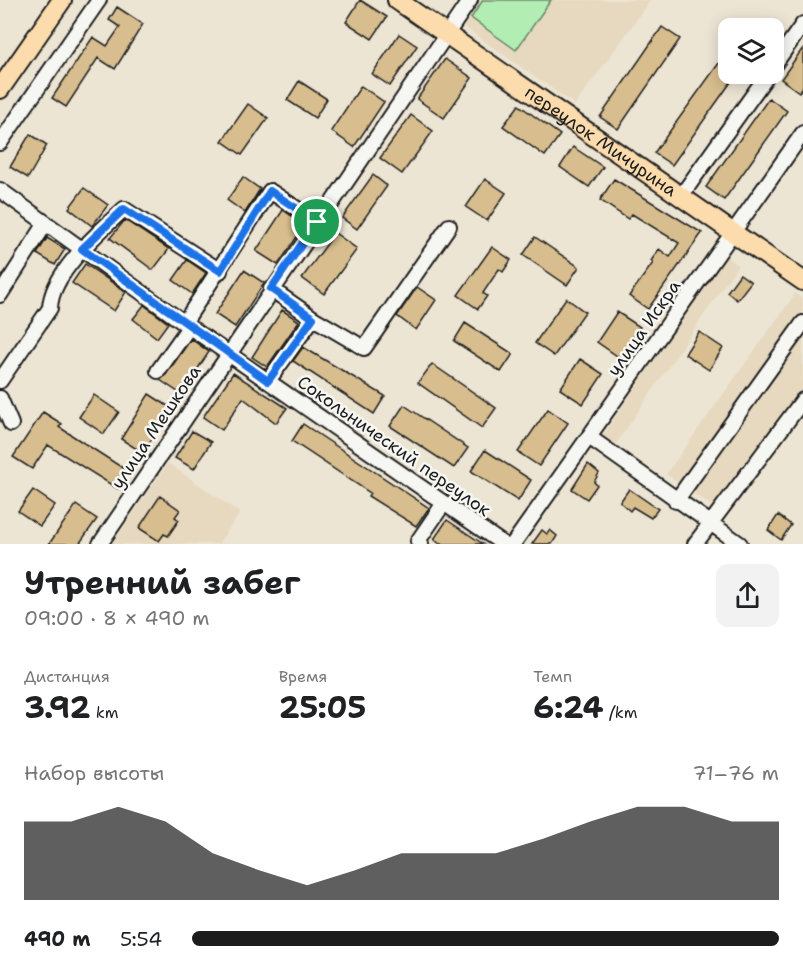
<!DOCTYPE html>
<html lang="ru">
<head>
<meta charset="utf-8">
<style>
  :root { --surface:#fff; --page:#f2f2f2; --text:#202124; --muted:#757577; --accent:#1c1c1c }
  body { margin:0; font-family:"Shantell Sans",sans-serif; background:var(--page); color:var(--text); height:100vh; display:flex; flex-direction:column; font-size:22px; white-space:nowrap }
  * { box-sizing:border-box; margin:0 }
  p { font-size:20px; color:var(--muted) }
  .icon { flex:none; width:33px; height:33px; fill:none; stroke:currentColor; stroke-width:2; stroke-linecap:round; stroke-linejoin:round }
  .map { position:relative; height:544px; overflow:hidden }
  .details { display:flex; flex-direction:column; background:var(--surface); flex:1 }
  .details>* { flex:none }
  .tools { position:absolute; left:718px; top:18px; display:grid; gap:12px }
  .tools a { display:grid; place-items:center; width:66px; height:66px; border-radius:12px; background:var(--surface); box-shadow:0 3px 15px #0003; font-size:30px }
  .pin { position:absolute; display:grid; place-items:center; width:51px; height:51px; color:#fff; margin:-26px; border:3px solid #fff; border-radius:50%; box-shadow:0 2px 6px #0007 }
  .round { display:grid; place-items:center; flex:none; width:63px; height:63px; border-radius:12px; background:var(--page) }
  .summary { display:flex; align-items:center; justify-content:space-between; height:102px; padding:0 24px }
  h1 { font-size:33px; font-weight:700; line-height:45px }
  .figures { display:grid; grid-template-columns:repeat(3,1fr); gap:9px; height:102px; padding:6px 24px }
  .figures div { display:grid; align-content:center }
  .figures b { font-size:30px; font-weight:700 }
  .figures small { font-size:16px; font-weight:400 }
  .figures p { font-size:16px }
  .chart { height:168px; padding:12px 24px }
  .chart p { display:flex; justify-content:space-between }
  .chart svg { width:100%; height:108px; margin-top:6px; fill:var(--accent); opacity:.7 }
  ul { padding:0 24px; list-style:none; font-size:20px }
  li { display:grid; grid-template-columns:96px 72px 1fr; align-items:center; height:45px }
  li i { height:15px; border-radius:8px; background:var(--accent) }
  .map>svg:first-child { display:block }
  .built { fill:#e7d9bf }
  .green { fill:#b2eeb3; stroke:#678568; stroke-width:1.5 }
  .building { fill:#d8be8e; stroke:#1c1c1c; stroke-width:1.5 }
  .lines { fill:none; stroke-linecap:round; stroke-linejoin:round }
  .minor-casing { stroke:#1c1c1c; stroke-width:18 }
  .major-casing { stroke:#1c1c1c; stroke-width:22 }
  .minor { stroke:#f6f6f2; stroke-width:14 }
  .major { stroke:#fcdcac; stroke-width:18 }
  .route-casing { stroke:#fff; stroke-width:12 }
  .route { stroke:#1a73e8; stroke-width:8 }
  .labels { text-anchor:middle; stroke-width:5; stroke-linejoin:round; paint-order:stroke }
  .street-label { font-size:18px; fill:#1c1c1c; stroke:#f6f6f2 }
</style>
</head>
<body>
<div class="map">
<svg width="803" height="544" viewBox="0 0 803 544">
  <rect width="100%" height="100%" fill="#ede5d4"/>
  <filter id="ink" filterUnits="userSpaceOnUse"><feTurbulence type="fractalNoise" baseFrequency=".0167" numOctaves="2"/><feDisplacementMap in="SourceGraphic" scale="12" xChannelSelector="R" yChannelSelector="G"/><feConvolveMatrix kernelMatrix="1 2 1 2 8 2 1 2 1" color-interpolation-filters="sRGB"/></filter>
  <g filter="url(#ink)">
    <path class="built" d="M 477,0 L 651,0 L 575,105 L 460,24 Z
      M 725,256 L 738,265 L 614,447 L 601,438 Z
      M 795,294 L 803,299 L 803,387 L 713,507 L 666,474 Z
      M 168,463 L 240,513 L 218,544 L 112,544 Z"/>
    <path class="green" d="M 483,0 L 551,0 L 516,50 L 471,18 Z"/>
    <path class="building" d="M 360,0 L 387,17 L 372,39 L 346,22 Z
      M 117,7 L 143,24 L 115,69 L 98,58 L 66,107 L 52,98 L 93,37 L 107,46 L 120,27 L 109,20 Z
      M 662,27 L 680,39 L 618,129 L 600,117 Z
      M 399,34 L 417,46 L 390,86 L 372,74 Z
      M 803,48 L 803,87 L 799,92 L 781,79 Z
      M 445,59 L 472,78 L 444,118 L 417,99 Z
      M 719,63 L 729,70 L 729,74 L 736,75 L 672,165 L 654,153 Z
      M 299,81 L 327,99 L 315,118 L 287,100 Z
      M 361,86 L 384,102 L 354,147 L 331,131 Z
      M 769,98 L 787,111 L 724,200 L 706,187 Z
      M 248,104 L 268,118 L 242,155 L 222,141 Z
      M 519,105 L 560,135 L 545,156 L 503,126 Z
      M 411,115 L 433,131 L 402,174 L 380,158 Z
      M 30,134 L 47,145 L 28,178 L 10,167 Z
      M 573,147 L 603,167 L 589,187 L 560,167 Z
      M 373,175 L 387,186 L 357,229 L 342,218 Z
      M 243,177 L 260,189 L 245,213 L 227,200 Z
      M 485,179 L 506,193 L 487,221 L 466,207 Z
      M 614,179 L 702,233 L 648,309 L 629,296 L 653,263 L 651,261 L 659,249 L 670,257 L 679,243 L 632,214 L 628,219 L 600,200 Z
      M 84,188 L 108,205 L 92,226 L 69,208 Z
      M 283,210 L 305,225 L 278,265 L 256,251 Z
      M 125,220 L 169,249 L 153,270 L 110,238 Z
      M 335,233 L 357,249 L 324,294 L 302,278 Z
      M 535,237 L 579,267 L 567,285 L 523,255 Z
      M 47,238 L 65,249 L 55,265 L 37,254 Z
      M 492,247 L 511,260 L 503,272 L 499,269 L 483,293 L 487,296 L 478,309 L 458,295 Z
      M 187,260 L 206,273 L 192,294 L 173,280 Z
      M 85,264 L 126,292 L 114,311 L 72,283 Z
      M 244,270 L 264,283 L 235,327 L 215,314 Z
      M 740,274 L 751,282 L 737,300 L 727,292 Z
      M 417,287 L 436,300 L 416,330 L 397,316 Z
      M 566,298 L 585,312 L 554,356 L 535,343 Z
      M 144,305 L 168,323 L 157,338 L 133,319 Z
      M 282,310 L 299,321 L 267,367 L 252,357 Z
      M 617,312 L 640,327 L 620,358 L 597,342 Z
      M 465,323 L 513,354 L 501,372 L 454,341 Z
      M 699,332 L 723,348 L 709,370 L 685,354 Z
      M 191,339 L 209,352 L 181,394 L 160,380 L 165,376 Z
      M 303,347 L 385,396 L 374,414 L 293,361 Z
      M 580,359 L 603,374 L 583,404 L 560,389 Z
      M 432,364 L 496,408 L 482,428 L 418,383 Z
      M 233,373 L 287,408 L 276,423 L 243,398 L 222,430 L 203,417 Z
      M 149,394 L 171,408 L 143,453 L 121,439 Z
      M 94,395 L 119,412 L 104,434 L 79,417 Z
      M 404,405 L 468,448 L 454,468 L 390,426 Z
      M 548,409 L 568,423 L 539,466 L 518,452 Z
      M 43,412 L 62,424 L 59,427 L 129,472 L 118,489 L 48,445 L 32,469 L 13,457 Z
      M 303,424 L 429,508 L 416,526 L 368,496 L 370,493 L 292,441 Z
      M 192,431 L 211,442 L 194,469 L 175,458 Z
      M 485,450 L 531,480 L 518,501 L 471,471 Z
      M 588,464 L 599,473 L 594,482 L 597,485 L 587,499 L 572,489 Z
      M 629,489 L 658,509 L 651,518 L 633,507 L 630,511 L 620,502 Z
      M 33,490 L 55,505 L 40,526 L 18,511 Z
      M 160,496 L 180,510 L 175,517 L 179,520 L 168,536 L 164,534 L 159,541 L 139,528 Z
      M 76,505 L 97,519 L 79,544 L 49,544 Z
      M 778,515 L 791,525 L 781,540 L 768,530 Z
      M 447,520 L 483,544 L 440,544 L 434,539 Z
      M 542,530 L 547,534 L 550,530 L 557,536 L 552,544 L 532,544 Z"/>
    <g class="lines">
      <defs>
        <path id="minor" d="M 774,65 L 803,24
          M 0,143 L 99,0
          M 0,190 L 184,323 L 503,544
          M 681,196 L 768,74
          M 0,295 L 46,223
          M 313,318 L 364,348 L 449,226
          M 184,323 L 270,191 L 317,222
          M 158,371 L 189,327
          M 0,381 L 50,308 C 51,273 99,232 124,209 L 220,271
          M 268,381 L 313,318 L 271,289
          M 0,398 L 11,424
          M 589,437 L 740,544
          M 676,501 L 803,323
          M 100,544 L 470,0
          M 421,544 L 418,541 L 444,503
          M 513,544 L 803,133
          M 695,544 L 803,400"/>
        <g id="major">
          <path id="s1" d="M 397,0 L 803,281"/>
          <path d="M 0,89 L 62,0"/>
        </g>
      </defs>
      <use href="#minor" class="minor-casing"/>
      <use href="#major" class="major-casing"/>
      <use href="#minor" class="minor"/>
      <use href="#major" class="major"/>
    </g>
  </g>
  <g class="lines" filter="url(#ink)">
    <defs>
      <path id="route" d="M 270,191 L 317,222 L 271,289 L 313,318 L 268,381 L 82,249 L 124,209 L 220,271 Z"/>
    </defs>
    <use href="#route" class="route-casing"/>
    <use href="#route" class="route"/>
  </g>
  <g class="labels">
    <g class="street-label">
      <text dy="6" stroke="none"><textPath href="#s1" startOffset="248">переулок Мичурина</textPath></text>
      <text transform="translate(644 328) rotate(-55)" y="6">улица Искра</text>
      <text transform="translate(156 427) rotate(-56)" y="6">улица Мешкова</text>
      <text transform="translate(394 446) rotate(35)" y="6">Сокольнический переулок</text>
    </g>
  </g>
</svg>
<div class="tools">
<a><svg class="icon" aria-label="layers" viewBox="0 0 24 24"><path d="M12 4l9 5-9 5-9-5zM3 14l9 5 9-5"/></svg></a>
</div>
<div class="pin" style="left:317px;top:222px;background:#1e9e55"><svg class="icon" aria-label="arrive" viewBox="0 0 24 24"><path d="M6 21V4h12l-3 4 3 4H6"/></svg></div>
</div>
<section class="details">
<div class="summary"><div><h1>Утренний забег</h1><p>09:00 · 8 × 490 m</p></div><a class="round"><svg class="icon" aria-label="share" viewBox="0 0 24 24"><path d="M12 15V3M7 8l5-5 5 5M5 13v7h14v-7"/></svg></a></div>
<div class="figures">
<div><p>Дистанция</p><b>3.92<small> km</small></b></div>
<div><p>Время</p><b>25:05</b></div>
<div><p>Темп</p><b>6:24<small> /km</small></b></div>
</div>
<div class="chart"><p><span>Набор высоты</span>71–76 m</p>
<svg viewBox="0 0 160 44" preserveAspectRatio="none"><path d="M0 44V12L10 12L20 6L30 12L40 25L50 32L60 38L70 32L80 25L90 25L100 25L110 19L120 12L130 6L140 6L150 12L160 12V44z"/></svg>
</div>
<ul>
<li><b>490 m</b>5:54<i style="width:100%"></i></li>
</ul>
</section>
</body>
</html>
